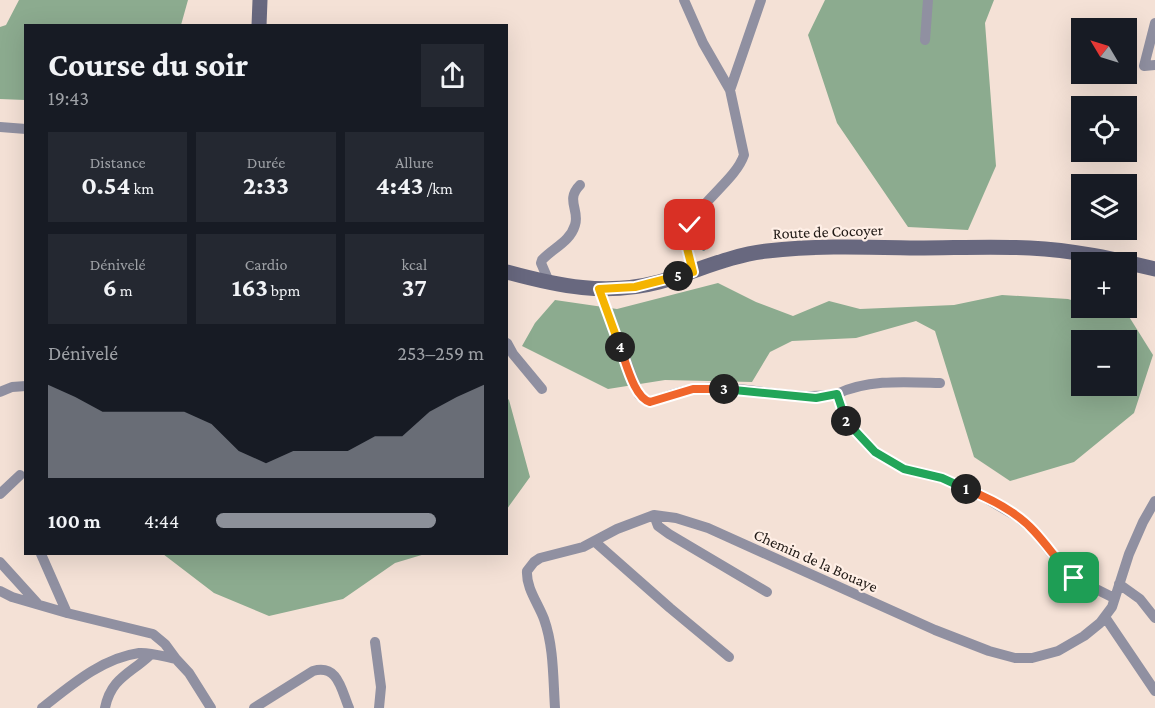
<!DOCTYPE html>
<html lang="fr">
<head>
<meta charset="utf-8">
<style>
  :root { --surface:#171b24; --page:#242831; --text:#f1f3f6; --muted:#9ea1a6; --accent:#8c9099 }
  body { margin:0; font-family:"Crimson Pro",serif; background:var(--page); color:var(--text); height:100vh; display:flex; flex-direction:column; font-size:22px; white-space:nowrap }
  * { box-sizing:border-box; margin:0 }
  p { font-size:20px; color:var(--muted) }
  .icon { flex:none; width:33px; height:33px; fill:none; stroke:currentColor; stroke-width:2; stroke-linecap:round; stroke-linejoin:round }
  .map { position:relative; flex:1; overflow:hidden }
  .details { position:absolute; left:24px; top:24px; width:484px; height:531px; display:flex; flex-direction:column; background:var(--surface); border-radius:0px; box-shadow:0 6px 24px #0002 }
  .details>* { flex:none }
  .needle { width:39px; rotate:308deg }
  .controls { position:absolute; left:1071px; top:18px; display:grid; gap:12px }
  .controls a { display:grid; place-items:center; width:66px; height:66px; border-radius:0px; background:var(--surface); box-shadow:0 6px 24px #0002; font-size:30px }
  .pin { position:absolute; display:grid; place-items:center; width:51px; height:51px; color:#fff; margin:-26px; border-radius:12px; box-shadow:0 3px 9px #0006 }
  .km { position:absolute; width:30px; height:30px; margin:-15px; border-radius:50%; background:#222; color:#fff; font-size:16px; line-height:30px; text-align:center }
  .round { display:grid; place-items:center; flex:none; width:63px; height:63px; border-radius:0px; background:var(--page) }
  .overview { display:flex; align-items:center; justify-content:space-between; height:102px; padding:0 24px }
  h1 { font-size:33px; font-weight:700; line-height:45px }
  .stats { display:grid; grid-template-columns:repeat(3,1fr); gap:9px; height:102px; padding:6px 24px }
  .stats div { display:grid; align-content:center; border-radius:0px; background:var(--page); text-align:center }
  .stats b { font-size:26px; font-weight:700 }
  .stats small { font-size:16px; font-weight:400 }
  .stats p { font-size:16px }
  .chart { height:168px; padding:12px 24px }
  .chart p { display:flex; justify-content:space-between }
  .chart svg { width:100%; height:108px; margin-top:6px; fill:var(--accent); opacity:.7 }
  ul { padding:0 24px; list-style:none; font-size:20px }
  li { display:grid; grid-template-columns:96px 72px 1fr; align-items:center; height:45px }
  li i { height:15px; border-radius:8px; background:var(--accent) }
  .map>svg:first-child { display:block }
  .forest { fill:#8cab8f; fill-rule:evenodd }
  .water { fill:#609297 }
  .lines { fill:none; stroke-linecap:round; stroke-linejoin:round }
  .street { stroke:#9090a1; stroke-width:10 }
  .secondary { stroke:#68687f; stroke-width:15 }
  .split-1-casing { stroke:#fff; stroke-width:12 }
  .split-2-casing { stroke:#fff; stroke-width:12 }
  .split-3-casing { stroke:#fff; stroke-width:12 }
  .split-4-casing { stroke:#fff; stroke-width:12 }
  .split-5-casing { stroke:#fff; stroke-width:12 }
  .split-6-casing { stroke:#fff; stroke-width:12 }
  .split-1 { stroke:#f0652b; stroke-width:8 }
  .split-2 { stroke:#22a559; stroke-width:8 }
  .split-3 { stroke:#22a559; stroke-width:8 }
  .split-4 { stroke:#f0652b; stroke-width:8 }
  .split-5 { stroke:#f5b400; stroke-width:8 }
  .split-6 { stroke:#f5b400; stroke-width:8 }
  .labels { text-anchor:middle; stroke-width:4.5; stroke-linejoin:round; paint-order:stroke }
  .street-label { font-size:16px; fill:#201915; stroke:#ffefe6 }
</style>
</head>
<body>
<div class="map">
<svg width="1155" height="708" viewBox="0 0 1155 708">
  <rect width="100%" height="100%" fill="#f4e1d6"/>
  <path class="forest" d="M 19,0 L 188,0 L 181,25 L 26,26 L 25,100 L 0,99 L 0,27 L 6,25 Z
    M 825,0 L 994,0 L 985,23 L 996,166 L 968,230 L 908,227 L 837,123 L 808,35 Z
    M 718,283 L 756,302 L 793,316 L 829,301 L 860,309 L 954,305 L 1002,295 L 1068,299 L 1081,303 L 1082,308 L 1099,308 L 1128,315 L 1153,355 L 1134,413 L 1074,462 L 1010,481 L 974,457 L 935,331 L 916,321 L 856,338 L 792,341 L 770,352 L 752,382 L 665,380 L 608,389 L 522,346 L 535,323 L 555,300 L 617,309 ZM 1082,340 L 1126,340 L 1126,386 L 1082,386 Z
    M 507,398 L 509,400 L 530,477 L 507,509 Z
    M 163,554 L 425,554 L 395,563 L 343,599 L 269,616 L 214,593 Z"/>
  <path class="water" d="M 705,230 L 711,233 C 715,240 710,246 704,251 L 697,248 C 694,240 698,234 705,230 Z"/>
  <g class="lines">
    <path class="street" d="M 684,0 L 703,43 L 730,90 L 744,155 C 734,185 683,211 686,244 C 687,253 691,263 693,272
      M 1155,23 L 1144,66 L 1155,65
      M 925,40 L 928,0
      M 730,90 L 761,0
      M 0,127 L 26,129
      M 550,284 L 541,263 L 542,260 C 553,248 570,242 575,225 C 580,210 565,200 580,185
      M 599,289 L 639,395 L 646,401 L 650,402 C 664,397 680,391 694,389 C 742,383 789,402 837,394 L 847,422 L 875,452 L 904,469 L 942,478 L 977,493 L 1016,516 L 1033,530 L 1055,558 L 1074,578 L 1114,598
      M 507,343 L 513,354 L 542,389
      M 0,392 L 12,387 L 26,386
      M 837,394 C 868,379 906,382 940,383
      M 0,494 L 20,475
      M 654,515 L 658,526 L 669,534 L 767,592
      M 594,541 L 670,608 L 729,657
      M 41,554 L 67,613
      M 0,562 L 38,604
      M 1119,584 L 1140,599 L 1155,618
      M 0,591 L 12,597 L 67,613 L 153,634 L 165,644 L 176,659 L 189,673 L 211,708
      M 1105,617 L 1155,691
      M 375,642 L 381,687 L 379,708
      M 42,708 C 70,686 102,658 139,653 C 150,652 165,657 176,659
      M 105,708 C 111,678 130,674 150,655
      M 254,708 L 313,671 C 338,664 341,689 349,708
      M 555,708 C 553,679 554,647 544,619 C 538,603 526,588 527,571 L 534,562 L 540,558 L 583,547 L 617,529 L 654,515 L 676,518 L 708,528 L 935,630 L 989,651 L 1015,658 L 1032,658 L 1058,651 L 1084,636 L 1100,623 L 1112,607 L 1129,554 L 1143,522 L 1155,501"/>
    <path class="secondary" d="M 259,26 L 260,0
      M 507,272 C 558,286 606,296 659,282 C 695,272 730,255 767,251 C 817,245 867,247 917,248 C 954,248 992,246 1030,248 C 1073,250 1114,259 1155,269"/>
  </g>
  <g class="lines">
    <defs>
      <path id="split-1" d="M 966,489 C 989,498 1017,512 1034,531 C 1048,546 1059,563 1074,578"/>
      <path id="split-2" d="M 846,421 L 875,452 L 904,469 L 942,478 L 966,489"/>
      <path id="split-3" d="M 724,389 L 816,398 L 837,394 L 846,421"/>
      <path id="split-4" d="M 620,347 C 626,362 634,398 650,402 L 693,389 L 724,389"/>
      <path id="split-5" d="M 620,347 L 599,289 L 635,287 L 678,276"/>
      <path id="split-6" d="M 678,276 L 693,272 L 686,244 L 690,225"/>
    </defs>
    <use href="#split-1" class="split-1-casing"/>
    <use href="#split-2" class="split-2-casing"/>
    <use href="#split-3" class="split-3-casing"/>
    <use href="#split-4" class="split-4-casing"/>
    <use href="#split-5" class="split-5-casing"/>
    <use href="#split-6" class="split-6-casing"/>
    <use href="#split-1" class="split-1"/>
    <use href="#split-2" class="split-2"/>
    <use href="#split-3" class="split-3"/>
    <use href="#split-4" class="split-4"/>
    <use href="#split-5" class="split-5"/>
    <use href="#split-6" class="split-6"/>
  </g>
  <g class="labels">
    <g class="street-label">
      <text transform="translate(828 231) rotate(-2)" y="6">Route de Cocoyer</text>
      <text transform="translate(816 560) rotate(24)" y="6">Chemin de la Bouaye</text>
    </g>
  </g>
</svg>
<div class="controls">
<a><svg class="needle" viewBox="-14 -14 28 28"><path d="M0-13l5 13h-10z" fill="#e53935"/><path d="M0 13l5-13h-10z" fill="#9ea1a6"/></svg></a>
<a><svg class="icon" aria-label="locate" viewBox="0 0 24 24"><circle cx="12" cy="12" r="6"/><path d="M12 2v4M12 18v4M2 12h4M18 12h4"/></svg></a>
<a><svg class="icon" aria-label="layers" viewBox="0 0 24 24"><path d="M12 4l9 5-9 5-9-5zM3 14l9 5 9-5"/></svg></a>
<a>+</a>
<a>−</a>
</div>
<div class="pin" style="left:1074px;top:578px;background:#1e9e55"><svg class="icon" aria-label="arrive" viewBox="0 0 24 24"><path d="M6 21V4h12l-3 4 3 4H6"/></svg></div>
<div class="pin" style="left:690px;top:225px;background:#d93025"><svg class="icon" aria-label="check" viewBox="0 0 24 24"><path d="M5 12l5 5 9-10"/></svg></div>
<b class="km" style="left:966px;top:489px">1</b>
<b class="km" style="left:846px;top:421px">2</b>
<b class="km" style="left:724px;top:389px">3</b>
<b class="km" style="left:620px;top:347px">4</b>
<b class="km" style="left:678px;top:276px">5</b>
<section class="details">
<div class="overview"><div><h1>Course du soir</h1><p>19:43</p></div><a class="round"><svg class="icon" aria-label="share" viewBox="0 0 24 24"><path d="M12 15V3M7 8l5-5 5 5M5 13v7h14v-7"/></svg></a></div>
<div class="stats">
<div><p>Distance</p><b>0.54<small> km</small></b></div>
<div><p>Durée</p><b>2:33</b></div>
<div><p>Allure</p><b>4:43<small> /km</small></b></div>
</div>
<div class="stats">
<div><p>Dénivelé</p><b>6<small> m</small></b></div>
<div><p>Cardio</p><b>163<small> bpm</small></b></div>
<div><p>kcal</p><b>37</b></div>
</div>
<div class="chart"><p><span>Dénivelé</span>253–259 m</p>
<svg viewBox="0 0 160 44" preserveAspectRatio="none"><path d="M0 44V6L10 11L20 17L30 17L40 17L50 17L60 22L70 33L80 38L90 33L100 33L110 33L120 27L130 27L140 17L150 11L160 6V44z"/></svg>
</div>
<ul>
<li><b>100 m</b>4:44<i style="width:82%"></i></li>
</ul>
</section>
</div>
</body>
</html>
